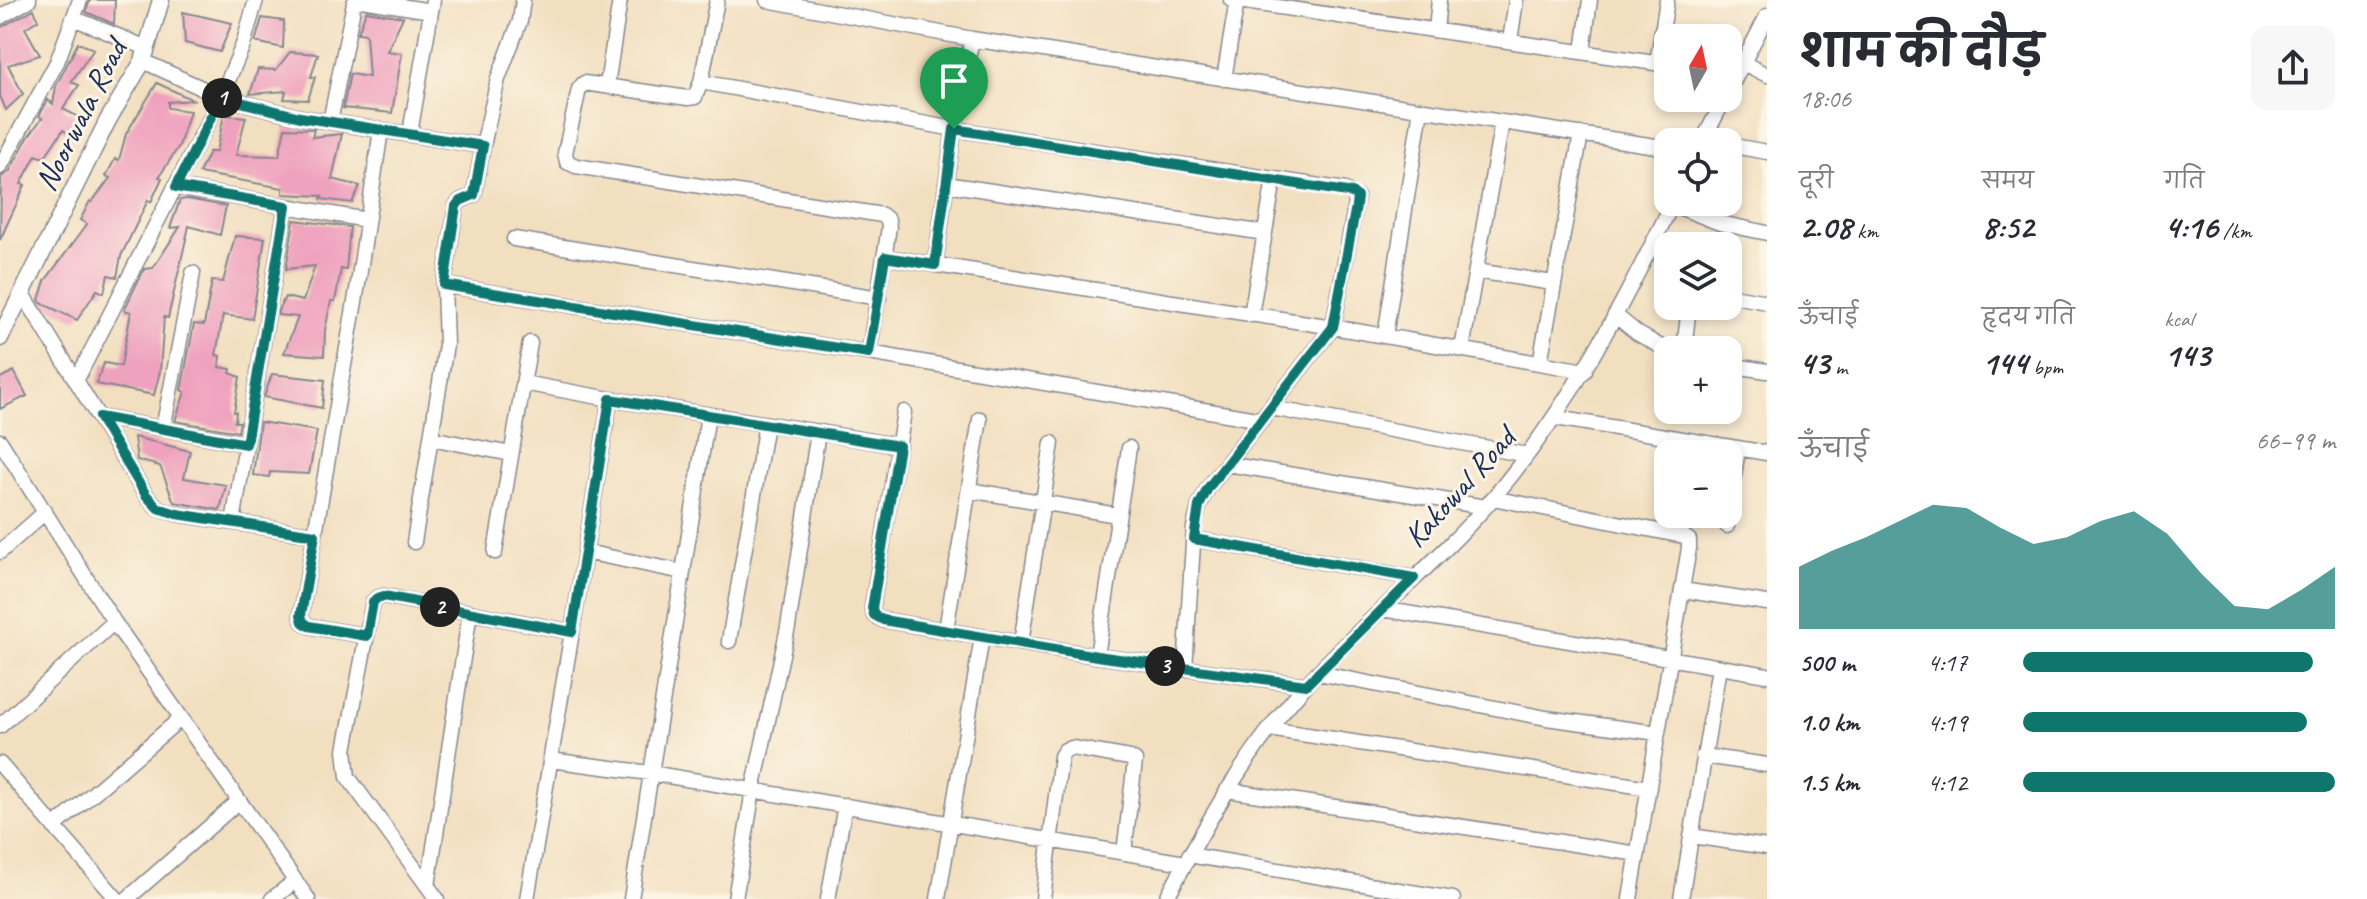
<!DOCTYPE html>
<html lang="hi">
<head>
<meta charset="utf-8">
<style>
  :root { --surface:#fff; --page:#f7f7f7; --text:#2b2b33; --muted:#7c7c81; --accent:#0f766e }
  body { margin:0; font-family:Caveat,"Playpen Sans Deva",sans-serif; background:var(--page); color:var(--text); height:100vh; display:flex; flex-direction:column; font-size:30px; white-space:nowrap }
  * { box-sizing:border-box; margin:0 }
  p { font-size:26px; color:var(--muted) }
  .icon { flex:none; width:44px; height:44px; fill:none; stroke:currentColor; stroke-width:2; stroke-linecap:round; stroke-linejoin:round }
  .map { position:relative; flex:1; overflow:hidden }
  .panel { display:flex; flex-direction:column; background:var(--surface); width:600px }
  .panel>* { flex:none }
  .needle { width:52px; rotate:9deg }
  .buttons { position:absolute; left:1654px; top:24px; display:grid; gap:16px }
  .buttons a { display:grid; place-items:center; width:88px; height:88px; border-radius:16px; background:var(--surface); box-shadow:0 4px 12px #0003; font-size:40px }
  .pin { position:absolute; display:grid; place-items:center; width:68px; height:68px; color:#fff; margin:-82px -34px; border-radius:50% 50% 50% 0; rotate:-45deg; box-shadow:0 0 8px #0007 }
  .pin .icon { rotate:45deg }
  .km { position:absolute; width:40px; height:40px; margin:-20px; border-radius:50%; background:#222; color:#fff; font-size:22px; line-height:40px; text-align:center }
  .round { display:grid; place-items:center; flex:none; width:84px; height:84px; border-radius:16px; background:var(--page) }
  .headline { display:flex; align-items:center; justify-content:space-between; height:136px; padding:0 32px }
  h1 { font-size:44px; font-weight:700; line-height:60px }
  .metrics { display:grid; grid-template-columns:repeat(3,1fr); gap:12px; height:136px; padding:8px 32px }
  .metrics div { display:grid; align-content:center }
  .metrics b { font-size:34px; font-weight:700 }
  .metrics small { font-size:22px; font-weight:400 }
  .metrics p { font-size:22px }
  .chart { height:224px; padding:16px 32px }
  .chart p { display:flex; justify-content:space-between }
  .chart svg { width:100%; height:144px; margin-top:8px; fill:var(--accent); opacity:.7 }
  ul { padding:0 32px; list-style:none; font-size:26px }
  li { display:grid; grid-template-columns:128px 96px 1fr; align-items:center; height:60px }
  li i { height:20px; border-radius:10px; background:var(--accent) }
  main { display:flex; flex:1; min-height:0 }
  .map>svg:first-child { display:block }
  .building { fill:#efa2be }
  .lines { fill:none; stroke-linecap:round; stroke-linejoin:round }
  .minor-casing { stroke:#86878f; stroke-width:17 }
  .tertiary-casing { stroke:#86878f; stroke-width:19 }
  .minor { stroke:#fff; stroke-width:14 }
  .tertiary { stroke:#fff; stroke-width:16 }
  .route-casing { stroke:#fff; stroke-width:16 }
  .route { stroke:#0f766e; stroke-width:10 }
  .labels { text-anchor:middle; stroke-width:6; stroke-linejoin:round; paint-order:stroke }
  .street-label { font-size:32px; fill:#1b2f5e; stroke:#fcf5e5 }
</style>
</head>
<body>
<main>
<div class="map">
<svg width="1767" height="899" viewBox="0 0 1767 899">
  <rect width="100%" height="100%" fill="#fcf5e5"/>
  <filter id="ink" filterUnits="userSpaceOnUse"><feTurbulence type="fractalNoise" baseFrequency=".0125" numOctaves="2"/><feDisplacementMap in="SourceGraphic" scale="16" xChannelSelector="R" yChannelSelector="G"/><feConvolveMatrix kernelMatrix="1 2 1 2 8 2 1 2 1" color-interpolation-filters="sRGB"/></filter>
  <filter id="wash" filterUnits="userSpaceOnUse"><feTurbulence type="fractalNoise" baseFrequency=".006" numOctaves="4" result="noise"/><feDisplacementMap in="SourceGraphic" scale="32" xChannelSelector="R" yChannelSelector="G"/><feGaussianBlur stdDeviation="1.8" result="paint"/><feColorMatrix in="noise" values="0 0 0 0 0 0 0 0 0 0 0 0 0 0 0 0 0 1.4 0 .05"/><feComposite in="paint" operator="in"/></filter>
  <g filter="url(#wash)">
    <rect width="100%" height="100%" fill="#f2dfc0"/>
    <g id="blocks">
      <path class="building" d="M 90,0 L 115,0 L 114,24 L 86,12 Z
        M 34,9 L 38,20 L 25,28 L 40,55 L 8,65 L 23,94 L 6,110 L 0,96 L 0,28 Z
        M 366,11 L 403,17 L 387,51 L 402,53 L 392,113 L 343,108 L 350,74 L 369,77 L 366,34 L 358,33 Z
        M 183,12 L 232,23 L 220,52 L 185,43 Z
        M 262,18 L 284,21 L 283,48 L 255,42 Z
        M 78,43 L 94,49 L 71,82 L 79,85 L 63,109 L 82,119 L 72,136 L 63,130 L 44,158 L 36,155 L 21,184 L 25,185 L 0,240 L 1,177 L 9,172 L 28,137 L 42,118 L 39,116 L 48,100 L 53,104 L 56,86 Z
        M 290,52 L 318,54 L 311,77 L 315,77 L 308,100 L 284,99 L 286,91 L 250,94 L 258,69 L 276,70 Z
        M 157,83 L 193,100 L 168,102 L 168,108 L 190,111 L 179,146 L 159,177 L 162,178 L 151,202 L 148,200 L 121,256 L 117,277 L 108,275 L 104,293 L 97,290 L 77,320 L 41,303 L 39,300 L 45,281 L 87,224 L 80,220 L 90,201 L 92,202 L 110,178 L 106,176 L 115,159 L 119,160 L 126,134 Z
        M 224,115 L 246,117 L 236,155 L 279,156 L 285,128 L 314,129 L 312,137 L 342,134 L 332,179 L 360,186 L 352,203 L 321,199 L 322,196 L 283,194 L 283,188 L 199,173 L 209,152 L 216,152 Z
        M 187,199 L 226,206 L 220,235 L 189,226 L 168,318 L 164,317 L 160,371 L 154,395 L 96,384 L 104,363 L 121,366 L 131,312 L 124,310 L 125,308 L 144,269 L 153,268 L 180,227 L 170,228 L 180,200 Z
        M 294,220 L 350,227 L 346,270 L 341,269 L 335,301 L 331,301 L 325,330 L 324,356 L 284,353 L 298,317 L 278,315 L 278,311 L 285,297 L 303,301 L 315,266 L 286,269 Z
        M 235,236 L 265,238 L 252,319 L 223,315 L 216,355 L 220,356 L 219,367 L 231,369 L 230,373 L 240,377 L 234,412 L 236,412 L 235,422 L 240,422 L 238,432 L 175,421 L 185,392 L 181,390 L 194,324 L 204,325 L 212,281 L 223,282 Z
        M 14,371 L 27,396 L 0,409 L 0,378 Z
        M 272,374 L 325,380 L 322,408 L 264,397 Z
        M 260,422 L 317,431 L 309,474 L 270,472 L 269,477 L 253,475 Z
        M 134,437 L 190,451 L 184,478 L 226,485 L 220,510 L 174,502 L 160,466 L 137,460 Z"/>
    </g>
  </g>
  <g filter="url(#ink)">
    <use href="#blocks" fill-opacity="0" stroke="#86878f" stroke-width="2"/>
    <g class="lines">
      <defs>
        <path id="minor" d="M 717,0 L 701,82 L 954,129 L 1345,190 L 1357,197 L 1333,327 L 1208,488 L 1199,506 L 1194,528 L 1185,669
          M 767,0 L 972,39 L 1668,148
          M 1231,0 L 1668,65
          M 0,17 L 29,0
          M 73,18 L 147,48
          M 1436,30 L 1439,0
          M 1510,41 L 1516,0
          M 1583,52 L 1590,0
          M 143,61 L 221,97 L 300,117 L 381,130 L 358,284 L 301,615 L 303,622 L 309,626 L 367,636
          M 1657,63 L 1667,0
          M 1743,63 L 1767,75
          M 1224,79 L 1237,0
          M 607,85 L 620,0
          M 1728,92 L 1767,16
          M 330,122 L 354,3 L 362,0 L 431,11
          M 381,130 L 483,146 L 474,195 L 460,201 L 456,206 L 444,285 L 446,345 L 414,542
          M 410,133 L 433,0
          M 1702,142 L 1725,98
          M 1728,145 L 1767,152
          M 483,146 L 498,79 L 520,21 L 523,0
          M 0,167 L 57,62 L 80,0
          M 946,184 L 1265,233
          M 176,187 L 367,220
          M 1671,204 L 1720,223 L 1767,233
          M 514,239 L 879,298
          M 885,257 L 1333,327 L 1585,371
          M 935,265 L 954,129 L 972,39
          M 1476,271 L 1553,283
          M 444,285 L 869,353 L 889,227 L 888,220 L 882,215 L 576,166 L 567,162 L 565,153 L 579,89 L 584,83 L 688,98 L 695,97 L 701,82
          M 22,292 L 146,495 L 158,508 L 177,514 L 315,535
          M 1728,295 L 1767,302
          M 1251,315 L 1274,179
          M 1615,315 L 1637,333 L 1668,351
          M 1385,336 L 1421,109
          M 1462,349 L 1502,122
          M 1684,350 L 1689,306
          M 869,353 L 1262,420
          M 1540,363 L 1581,134
          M 1728,365 L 1767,371
          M 76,381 L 221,97 L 243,45 L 256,0
          M 523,383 L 610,399
          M 1271,408 L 1527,455
          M 904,412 L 872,608 L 874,615 L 883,620 L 1097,656 L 1306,685
          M 99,417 L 246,444
          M 1556,418 L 1767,453
          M 163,429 L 193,273
          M 818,432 L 899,446
          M 431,438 L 511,454
          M 0,441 L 114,622 L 308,899
          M 1227,464 L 1485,507
          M 969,490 L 1117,515
          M 1493,498 L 1683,536 L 1689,540 L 1689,548 L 1630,899
          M 233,522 L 286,206
          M 1727,526 L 1738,448
          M 1194,539 L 1414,578
          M 0,552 L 44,513
          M 495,552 L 530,343
          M 585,552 L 683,572
          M 1682,590 L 1767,603
          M 1383,609 L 1767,675
          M 946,630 L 980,419
          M 729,641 L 766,424
          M 1021,643 L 1052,443
          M 1097,656 L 1129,448
          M 1318,673 L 1546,718 L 1658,733
          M 0,726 L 114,622
          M 1269,729 L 1649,788
          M 1703,756 L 1767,765
          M 550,760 L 650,773 L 1185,863
          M 0,764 L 117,899
          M 1227,790 L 1638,854
          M 54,827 L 181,718
          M 1691,836 L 1767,847
          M 1189,855 L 1453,899
          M 428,886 L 470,612
          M 127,899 L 239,801
          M 272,899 L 295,881
          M 437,899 L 348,777 L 345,750 L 373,602 L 377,598 L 384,596 L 572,632 L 610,399 L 818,432 L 788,627 L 753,790 L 735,899
          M 527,899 L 572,632
          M 631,899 L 708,415
          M 828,899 L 845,805
          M 938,899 L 982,637
          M 1043,899 L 1061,756 L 1065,750 L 1072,748 L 1130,758 L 1135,761 L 1124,853
          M 1166,899 C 1206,824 1247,750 1305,686 C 1365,620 1436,565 1494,497 C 1571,405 1621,309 1673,202
          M 1681,899 L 1719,667"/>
        <path id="tertiary" d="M 0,338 L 108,120 L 143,61 L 161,0"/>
      </defs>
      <use href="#minor" class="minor-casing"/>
      <use href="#tertiary" class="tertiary-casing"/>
      <use href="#minor" class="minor"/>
      <use href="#tertiary" class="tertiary"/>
    </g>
  </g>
  <g class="lines" filter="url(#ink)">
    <defs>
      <path id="route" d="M 221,97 L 300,117 L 483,146 L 474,195 L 460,201 L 456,206 L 444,285 L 869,353 L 885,257 L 935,265 L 954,129 L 1353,193 L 1357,197 L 1356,206 L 1333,327 L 1208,488 L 1199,506 L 1194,539 L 1414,578 L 1306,685 L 1097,656 L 883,620 L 874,615 L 872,608 L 899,446 L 610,399 L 572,632 L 384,596 L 377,598 L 373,602 L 367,636 L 309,626 L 303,622 L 301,615 L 315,535 L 177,514 L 158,508 L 146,495 L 99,417 L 246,444 L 286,206 L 176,187 Z"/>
    </defs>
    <use href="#route" class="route-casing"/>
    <use href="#route" class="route"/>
  </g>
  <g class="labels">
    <g class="street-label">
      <text transform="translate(80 115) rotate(-63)" y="11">Noorwala Road</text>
      <text transform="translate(1459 487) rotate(-48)" y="11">Kakowal Road</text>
    </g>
  </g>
</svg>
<div class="buttons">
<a><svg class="needle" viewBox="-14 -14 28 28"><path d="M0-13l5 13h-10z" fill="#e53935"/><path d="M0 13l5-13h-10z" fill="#7c7c81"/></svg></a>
<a><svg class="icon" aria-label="locate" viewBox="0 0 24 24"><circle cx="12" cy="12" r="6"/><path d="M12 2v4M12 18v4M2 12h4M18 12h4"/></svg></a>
<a><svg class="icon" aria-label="layers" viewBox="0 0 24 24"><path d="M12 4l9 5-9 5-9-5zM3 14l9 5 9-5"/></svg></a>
<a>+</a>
<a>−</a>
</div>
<div class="pin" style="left:954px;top:129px;background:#1e9e55"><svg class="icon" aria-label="arrive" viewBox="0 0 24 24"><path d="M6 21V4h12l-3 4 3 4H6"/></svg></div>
<b class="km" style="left:222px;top:98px">1</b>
<b class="km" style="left:440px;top:607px">2</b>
<b class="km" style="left:1165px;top:666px">3</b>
</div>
<section class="panel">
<div class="headline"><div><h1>शाम की दौड़</h1><p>18:06</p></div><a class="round"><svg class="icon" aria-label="share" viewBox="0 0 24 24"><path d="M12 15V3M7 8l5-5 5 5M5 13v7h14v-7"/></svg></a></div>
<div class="metrics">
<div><p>दूरी</p><b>2.08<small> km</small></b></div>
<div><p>समय</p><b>8:52</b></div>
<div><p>गति</p><b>4:16<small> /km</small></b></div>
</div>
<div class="metrics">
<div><p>ऊँचाई</p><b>43<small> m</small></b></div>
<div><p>हृदय गति</p><b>144<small> bpm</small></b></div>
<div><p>kcal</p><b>143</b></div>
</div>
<div class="chart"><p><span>ऊँचाई</span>66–99 m</p>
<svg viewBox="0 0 160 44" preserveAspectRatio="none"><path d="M0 44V25L10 20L20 16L30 11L40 6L50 7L60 13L70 18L80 16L90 11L100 8L110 15L120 27L130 37L140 38L150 32L160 25V44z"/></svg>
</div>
<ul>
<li><b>500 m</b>4:17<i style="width:93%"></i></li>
<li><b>1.0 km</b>4:19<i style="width:91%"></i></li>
<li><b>1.5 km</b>4:12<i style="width:100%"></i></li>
</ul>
</section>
</main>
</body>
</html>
